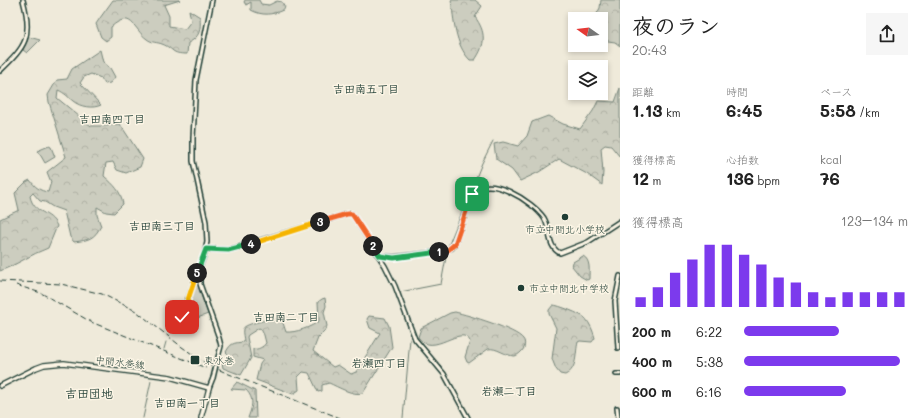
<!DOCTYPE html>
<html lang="ja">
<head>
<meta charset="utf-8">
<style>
  :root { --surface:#fff; --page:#f6f6f6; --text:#222; --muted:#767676; --accent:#7c3aed }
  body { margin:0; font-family:Mali,"Klee One",sans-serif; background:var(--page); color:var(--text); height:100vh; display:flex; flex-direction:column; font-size:15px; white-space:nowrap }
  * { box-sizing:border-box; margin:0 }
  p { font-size:13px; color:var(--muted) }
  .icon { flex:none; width:22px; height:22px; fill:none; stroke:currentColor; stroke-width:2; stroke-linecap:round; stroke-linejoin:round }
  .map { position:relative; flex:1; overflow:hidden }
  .panel { display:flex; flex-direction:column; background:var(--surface); width:300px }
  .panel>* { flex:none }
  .needle { width:26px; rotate:284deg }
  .buttons { position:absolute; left:568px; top:12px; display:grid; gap:8px }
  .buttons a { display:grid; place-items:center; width:40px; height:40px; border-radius:0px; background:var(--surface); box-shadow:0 2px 6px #0003; font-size:20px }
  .pin { position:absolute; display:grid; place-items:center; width:34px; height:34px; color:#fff; margin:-17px; border-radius:8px; box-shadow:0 2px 6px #0006 }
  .km { position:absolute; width:20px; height:20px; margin:-10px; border-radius:50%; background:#222; color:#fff; font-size:11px; line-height:20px; text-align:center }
  .round { display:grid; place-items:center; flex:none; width:42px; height:42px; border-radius:0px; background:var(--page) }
  .head { display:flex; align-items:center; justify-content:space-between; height:68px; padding:0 12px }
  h1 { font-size:22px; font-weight:700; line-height:30px }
  .stats { display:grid; grid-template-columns:repeat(3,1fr); gap:6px; height:68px; padding:4px 12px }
  .stats div { display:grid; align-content:center }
  .stats b { font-size:17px; font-weight:700 }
  .stats small { font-size:11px; font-weight:400 }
  .stats p { font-size:11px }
  .chart { height:112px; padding:8px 12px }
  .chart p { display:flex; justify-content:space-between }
  .chart svg { width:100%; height:72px; margin-top:4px; stroke:var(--accent); stroke-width:6 }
  ul { padding:0 12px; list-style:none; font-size:13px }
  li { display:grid; grid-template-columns:64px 48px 1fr; align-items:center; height:30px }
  li i { height:10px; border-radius:5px; background:var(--accent) }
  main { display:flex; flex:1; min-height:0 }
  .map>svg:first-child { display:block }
  .green { fill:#cccdbf; stroke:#76857a }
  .forest { fill:url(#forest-crowns); stroke:#76857a }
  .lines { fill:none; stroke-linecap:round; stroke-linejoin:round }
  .stream { stroke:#6c7d71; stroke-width:1 }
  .tertiary-casing { stroke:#1f3d34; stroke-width:6 }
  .secondary-casing { stroke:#1f3d34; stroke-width:6 }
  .tertiary { stroke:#fcf5e5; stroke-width:3 }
  .secondary { stroke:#fcf5e5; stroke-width:3.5 }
  .rail { stroke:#1f3d34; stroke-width:1; stroke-dasharray:6 3; stroke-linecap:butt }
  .tertiary-bridge-casing { stroke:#1f3d34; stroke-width:6; stroke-linecap:butt }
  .tertiary-bridge { stroke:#fcf5e5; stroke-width:3 }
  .split-1-casing { stroke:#fff; stroke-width:8 }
  .split-2-casing { stroke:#fff; stroke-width:8 }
  .split-3-casing { stroke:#fff; stroke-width:8 }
  .split-4-casing { stroke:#fff; stroke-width:8 }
  .split-5-casing { stroke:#fff; stroke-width:8 }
  .split-6-casing { stroke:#fff; stroke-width:8 }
  .split-1 { stroke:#f0652b; stroke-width:5 }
  .split-2 { stroke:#22a559; stroke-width:5 }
  .split-3 { stroke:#f0652b; stroke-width:5 }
  .split-4 { stroke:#f5b400; stroke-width:5 }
  .split-5 { stroke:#22a559; stroke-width:5 }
  .split-6 { stroke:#f5b400; stroke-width:5 }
  .poi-dot { fill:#1f3d34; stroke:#fcf5e5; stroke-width:1.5 }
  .labels { text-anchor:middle; stroke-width:3; stroke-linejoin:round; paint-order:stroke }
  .poi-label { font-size:10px; fill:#1f3d34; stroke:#fcf5e5; text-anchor:start }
  .street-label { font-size:10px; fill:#1f3d34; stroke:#fcf5e5 }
  .neighbourhood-label { font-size:11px; font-weight:bold; fill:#1f3d34; stroke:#fcf5e5 }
  .quarter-label { font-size:12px; font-weight:bold; fill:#1f3d34; stroke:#fcf5e5 }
</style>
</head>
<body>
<main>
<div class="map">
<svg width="620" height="418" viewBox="0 0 620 418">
  <defs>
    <pattern id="forest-crowns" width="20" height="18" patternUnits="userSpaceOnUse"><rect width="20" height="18" fill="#cccdbf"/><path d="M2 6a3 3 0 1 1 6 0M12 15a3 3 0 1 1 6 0" fill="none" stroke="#afb1a5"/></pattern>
  </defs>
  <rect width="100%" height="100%" fill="#efeada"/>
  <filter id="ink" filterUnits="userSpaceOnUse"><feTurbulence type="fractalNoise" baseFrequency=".025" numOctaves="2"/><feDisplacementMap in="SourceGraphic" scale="8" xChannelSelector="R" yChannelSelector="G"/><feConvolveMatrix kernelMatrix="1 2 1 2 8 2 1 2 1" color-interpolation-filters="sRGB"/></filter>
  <g filter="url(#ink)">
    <path class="green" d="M 29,37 L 40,40 L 27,53 L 23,50 Z
      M 49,146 L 51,147 L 55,157 L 45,163 L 41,156 L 37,151 Z
      M 196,280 L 208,314 L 187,322 L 185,320 L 184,314 Z"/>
    <path class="forest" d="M 113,0 L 180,0 L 164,5 L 169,16 L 169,26 L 185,29 L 191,21 L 189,10 L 200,17 C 201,30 200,37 188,43 L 187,54 C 170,54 175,49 162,44 C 157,42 152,43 147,39 C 133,29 132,9 111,27 L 111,37 L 106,41 L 101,37 L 96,24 L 100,18 Z
      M 245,0 L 259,0 L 261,4 L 269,5 L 277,1 L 282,2 L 285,7 L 283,10 C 272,15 262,16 251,10 L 251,2 L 246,5 L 244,2 Z
      M 451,0 L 475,0 L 482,6 L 475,17 C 486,32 486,44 475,60 L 470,60 C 455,45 454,20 451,0 Z
      M 601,0 L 620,0 L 620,46 L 615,42 L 601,40 L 601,19 L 594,19 L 600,8 Z
      M 100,50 L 103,62 L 110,68 L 115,77 L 110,83 L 105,84 L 101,78 L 91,74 L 84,77 L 80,83 L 101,105 C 93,109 80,107 73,101 C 68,97 65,93 58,90 L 57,98 L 91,126 L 104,126 L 120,124 L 143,159 L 140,167 L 126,173 L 117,170 L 113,162 L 106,163 L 104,176 C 114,185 121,191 123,204 L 114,213 L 106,212 L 97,207 L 97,215 L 101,226 C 94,239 89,240 74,242 L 70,237 L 64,211 L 53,207 L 45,202 L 40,201 L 33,193 L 30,196 C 34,215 50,210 57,226 L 48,248 C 31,254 17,265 0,271 L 0,219 L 19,210 L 15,193 L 26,182 L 30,180 C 35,187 40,191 48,192 L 51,182 L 47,172 L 66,157 L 49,102 L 48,95 L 57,80 L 67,79 L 72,69 Z
      M 620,88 L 620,157 L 611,146 L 605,145 L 601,148 L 603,172 L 602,185 L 587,174 L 559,159 L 539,172 L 520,181 L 512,170 L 496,159 L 494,144 L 503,142 L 518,146 L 527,136 L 532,122 L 548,116 L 563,124 L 580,129 L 593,111 L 598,101 L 615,102 Z
      M 583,256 C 591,260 589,271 589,279 L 587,280 L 580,276 L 572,266 L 573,262 Z
      M 325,298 L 326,306 L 324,312 L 327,326 L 324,332 L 318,338 L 313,351 L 333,367 L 338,365 L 351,374 L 356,372 L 380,333 L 370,328 L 367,319 L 369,316 L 385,318 L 389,326 L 392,347 L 363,393 C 353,396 338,387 329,383 L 322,385 L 322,391 L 318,392 L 309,373 L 303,372 L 298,377 L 299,390 L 293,394 L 256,380 L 260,364 L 263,360 L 253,357 L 253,349 C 258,350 263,347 266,343 L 264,335 L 261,329 L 259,328 L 248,335 L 247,337 L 251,358 L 241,375 L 223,368 L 222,363 L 227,362 L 231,357 L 226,352 C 231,343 233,343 244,342 C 244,338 242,333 243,329 C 244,323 273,319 279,318 L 283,323 L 286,332 C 295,333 312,327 319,321 L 318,302 L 322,299 Z
      M 553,305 C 558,305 581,314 585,318 C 590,323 593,331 595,338 L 592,342 L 580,341 L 578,342 C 575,353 578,369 565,375 L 560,374 L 556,369 L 552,359 L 556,328 L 549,314 L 549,310 Z
      M 455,312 C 468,315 516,329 523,339 C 525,341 525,345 524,348 C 522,352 518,355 515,356 C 505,356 497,347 488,349 L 469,363 L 467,362 L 465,357 L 470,341 C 461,323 433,359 418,337 L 421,328 L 450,313 Z
      M 237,382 L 255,391 L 256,418 L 248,418 C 252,407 255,399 246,390 L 231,389 Z"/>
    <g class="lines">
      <path class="stream" d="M 447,249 L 482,163 L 493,141
        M 400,292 L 441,284 L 447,252
        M 164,349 L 166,342
        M 143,418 L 151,381
        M 403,418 L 410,339"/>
      <defs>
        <path id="tertiary" d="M 0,71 C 26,46 33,37 23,0
          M 206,249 L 228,250 L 347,214 L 352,214 L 385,266 L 395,286 L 415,339 L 444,374 L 468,418
          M 380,256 L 394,257 L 445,251 L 452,248 L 455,244 L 472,194 C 488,172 533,202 544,218 C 551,229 547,247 560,253 L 588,242 L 620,221
          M 200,268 L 200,284 L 219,338 L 221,346 L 217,361
          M 184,325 L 182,314 L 204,256 L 207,242 L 206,222 L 193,161 L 193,138 L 196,80 L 212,0
          M 618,348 L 615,301 L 620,276
          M 616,374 L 620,374
          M 209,388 L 213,378
          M 617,408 L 618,418"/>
        <path id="secondary" d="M 0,386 L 36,368 L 44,365 L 64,363 L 170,377 L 209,388 L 201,418"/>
      </defs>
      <use href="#tertiary" class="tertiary-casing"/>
      <use href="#secondary" class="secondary-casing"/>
      <use href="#tertiary" class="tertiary"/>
      <use href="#secondary" class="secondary"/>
      <path class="rail" d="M 0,281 L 61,284 L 102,294 L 136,311 L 182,347 L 208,365 L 229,374 L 340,418
        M 16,285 L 41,293 L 91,322 L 206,368"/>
      <defs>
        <path id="tertiary-bridge" d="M 213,378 L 217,361"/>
      </defs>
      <use href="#tertiary-bridge" class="tertiary-bridge-casing"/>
      <use href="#tertiary-bridge" class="tertiary-bridge"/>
    </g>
  </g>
  <g class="lines" filter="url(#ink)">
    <defs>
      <path id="split-1" d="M 439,252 L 448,250 L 455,244 L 472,194"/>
      <path id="split-2" d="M 373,246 L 380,256 L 394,258 L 439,252"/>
      <path id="split-3" d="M 320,222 L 347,214 L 352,214 L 373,246"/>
      <path id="split-4" d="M 251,244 L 320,222"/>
      <path id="split-5" d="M 197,273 L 206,249 L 228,250 L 251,244"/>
      <path id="split-6" d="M 182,317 L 197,273"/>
    </defs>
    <use href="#split-1" class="split-1-casing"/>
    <use href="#split-2" class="split-2-casing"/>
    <use href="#split-3" class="split-3-casing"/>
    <use href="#split-4" class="split-4-casing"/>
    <use href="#split-5" class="split-5-casing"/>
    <use href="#split-6" class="split-6-casing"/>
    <use href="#split-1" class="split-1"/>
    <use href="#split-2" class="split-2"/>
    <use href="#split-3" class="split-3"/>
    <use href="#split-4" class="split-4"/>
    <use href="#split-5" class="split-5"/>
    <use href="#split-6" class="split-6"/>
  </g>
  <g class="poi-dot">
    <circle cx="565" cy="217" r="4"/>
    <circle cx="521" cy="288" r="4"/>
    <rect x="190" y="355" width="10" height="10" rx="2"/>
  </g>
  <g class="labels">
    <g class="poi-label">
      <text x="565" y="233" text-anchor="middle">市立中間北小学校</text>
      <text x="529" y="292">市立中間北中学校</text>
      <text x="204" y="364">東水巻</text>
    </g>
    <g class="street-label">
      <text transform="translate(120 362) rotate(7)" y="4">中間水巻線</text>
    </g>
    <g class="neighbourhood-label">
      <text x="366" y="93">吉田南五丁目</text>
      <text x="112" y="123">吉田南四丁目</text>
      <text x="162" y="230">吉田南三丁目</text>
      <text x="286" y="321">吉田南二丁目</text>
      <text x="379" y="367">岩瀬四丁目</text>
      <text x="509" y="395">岩瀬二丁目</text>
      <text x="187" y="407">吉田南一丁目</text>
    </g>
    <g class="quarter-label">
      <text x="89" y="398">吉田団地</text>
    </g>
  </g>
</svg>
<div class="buttons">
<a><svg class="needle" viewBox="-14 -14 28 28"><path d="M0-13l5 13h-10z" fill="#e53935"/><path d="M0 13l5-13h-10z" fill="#767676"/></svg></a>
<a><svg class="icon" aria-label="layers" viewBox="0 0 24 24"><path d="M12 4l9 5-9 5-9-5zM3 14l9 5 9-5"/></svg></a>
</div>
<div class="pin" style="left:472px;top:194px;background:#1e9e55"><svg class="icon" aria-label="arrive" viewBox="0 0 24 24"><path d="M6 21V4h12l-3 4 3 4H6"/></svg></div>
<div class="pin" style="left:182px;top:317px;background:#d93025"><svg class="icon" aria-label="check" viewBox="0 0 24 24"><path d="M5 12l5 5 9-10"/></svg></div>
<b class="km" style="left:439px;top:252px">1</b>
<b class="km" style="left:373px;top:246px">2</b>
<b class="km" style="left:320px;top:222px">3</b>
<b class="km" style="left:251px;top:244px">4</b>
<b class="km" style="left:197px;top:273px">5</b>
</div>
<section class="panel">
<div class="head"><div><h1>夜のラン</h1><p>20:43</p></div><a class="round"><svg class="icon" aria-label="share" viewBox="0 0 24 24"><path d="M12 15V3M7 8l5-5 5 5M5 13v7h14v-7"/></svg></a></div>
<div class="stats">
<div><p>距離</p><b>1.13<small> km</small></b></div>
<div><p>時間</p><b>6:45</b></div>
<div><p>ペース</p><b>5:58<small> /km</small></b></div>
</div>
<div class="stats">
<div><p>獲得標高</p><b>12<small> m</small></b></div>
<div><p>心拍数</p><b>136<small> bpm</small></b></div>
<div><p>kcal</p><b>76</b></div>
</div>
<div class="chart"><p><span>獲得標高</span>123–134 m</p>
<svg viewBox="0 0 160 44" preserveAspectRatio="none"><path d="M5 44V38M15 44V32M25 44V23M35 44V15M45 44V6M55 44V6M65 44V12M75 44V18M85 44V26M95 44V29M105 44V35M115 44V38M125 44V35M135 44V35M145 44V35M155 44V35"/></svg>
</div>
<ul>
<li><b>200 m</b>6:22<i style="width:58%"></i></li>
<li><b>400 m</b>5:38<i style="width:95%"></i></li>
<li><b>600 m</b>6:16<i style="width:62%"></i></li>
</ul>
</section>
</main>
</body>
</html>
